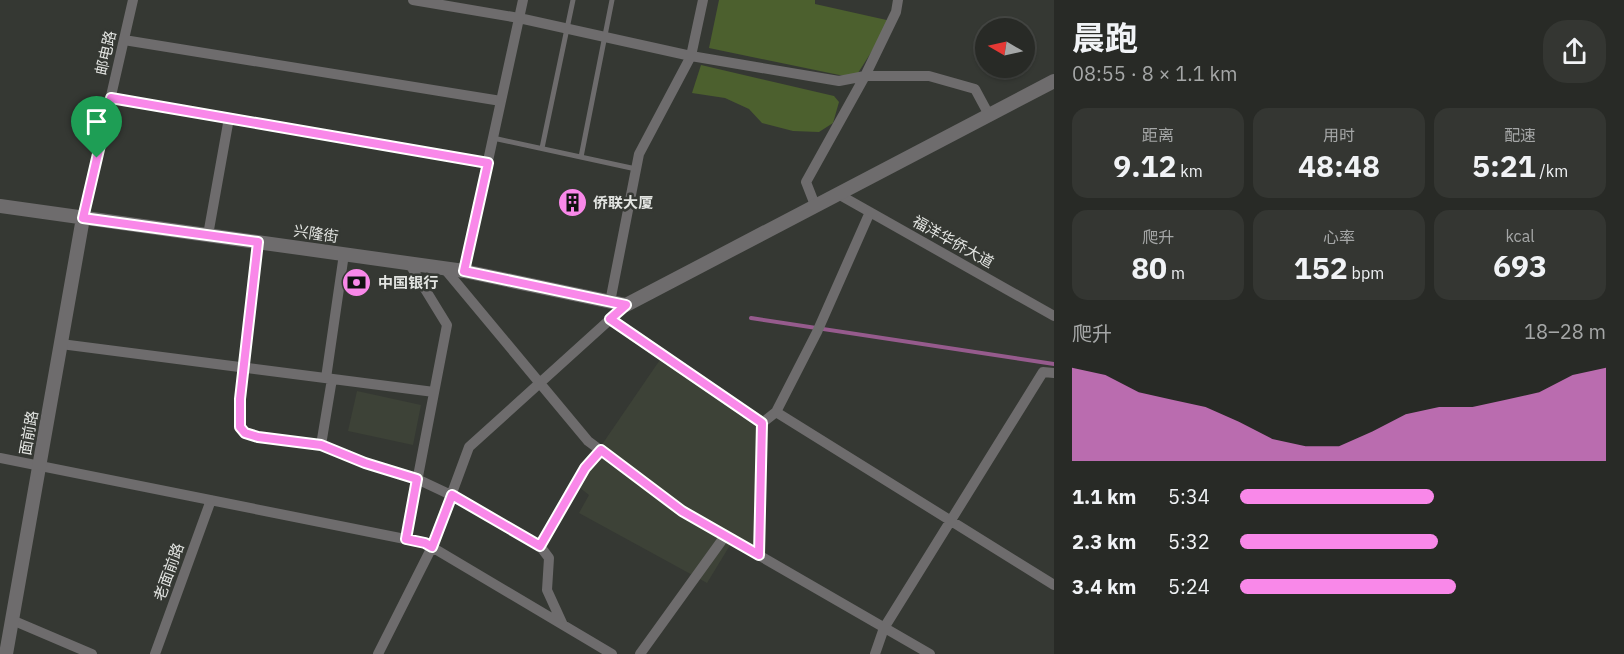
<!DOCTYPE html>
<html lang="zh">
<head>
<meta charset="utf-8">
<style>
  :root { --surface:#282a26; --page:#343632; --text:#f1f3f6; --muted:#a5a7a7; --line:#444643; --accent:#f988e9 }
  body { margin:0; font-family:"IBM Plex Sans","Noto Sans SC",sans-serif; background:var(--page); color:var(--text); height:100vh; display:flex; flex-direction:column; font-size:22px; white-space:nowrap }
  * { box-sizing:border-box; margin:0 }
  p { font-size:20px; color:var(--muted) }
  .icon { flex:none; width:33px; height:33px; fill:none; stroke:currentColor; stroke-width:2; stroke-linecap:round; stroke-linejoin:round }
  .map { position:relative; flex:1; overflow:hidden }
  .drawer { display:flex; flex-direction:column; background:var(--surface); width:570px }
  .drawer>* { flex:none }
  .needle { width:39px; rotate:279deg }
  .controls { position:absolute; left:975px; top:18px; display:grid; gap:12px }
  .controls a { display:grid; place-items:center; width:60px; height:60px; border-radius:50%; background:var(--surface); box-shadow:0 2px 4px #0004,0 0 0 2px var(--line); font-size:30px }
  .pin { position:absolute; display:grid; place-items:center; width:51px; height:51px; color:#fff; margin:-62px -26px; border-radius:50% 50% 50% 0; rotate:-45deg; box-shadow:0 0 6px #0007 }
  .pin .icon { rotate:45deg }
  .round { display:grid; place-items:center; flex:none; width:63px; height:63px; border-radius:24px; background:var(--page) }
  .overview { display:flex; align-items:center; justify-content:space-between; height:102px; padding:0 18px }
  h1 { font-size:33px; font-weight:700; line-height:45px }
  .metrics { display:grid; grid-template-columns:repeat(3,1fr); gap:9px; height:102px; padding:6px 18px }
  .metrics div { display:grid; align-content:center; border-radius:15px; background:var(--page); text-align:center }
  .metrics b { font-size:30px; font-weight:700 }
  .metrics small { font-size:16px; font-weight:400 }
  .metrics p { font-size:16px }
  .chart { height:168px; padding:12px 18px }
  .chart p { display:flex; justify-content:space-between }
  .chart svg { width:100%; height:108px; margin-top:6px; fill:var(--accent); opacity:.7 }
  ul { padding:0 18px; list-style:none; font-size:20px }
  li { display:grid; grid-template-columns:96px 72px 1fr; align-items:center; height:45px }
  li i { height:15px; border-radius:8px; background:var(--accent) }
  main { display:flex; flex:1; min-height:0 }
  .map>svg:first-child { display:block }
  .built { fill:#3d4237 }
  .green { fill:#4c602e }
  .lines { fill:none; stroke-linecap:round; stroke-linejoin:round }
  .stream { stroke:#965b8d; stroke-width:4 }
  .service { stroke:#6e6c6d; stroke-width:5 }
  .minor { stroke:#6e6c6d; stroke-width:10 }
  .tertiary { stroke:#6e6c6d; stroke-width:14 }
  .route-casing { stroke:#fff; stroke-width:12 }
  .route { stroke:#f988e9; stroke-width:8 }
  .labels { text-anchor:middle; stroke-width:5; stroke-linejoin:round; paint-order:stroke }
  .street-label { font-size:15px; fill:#e3e5e2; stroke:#353833 }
  .poi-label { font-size:15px; font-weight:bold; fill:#e3e5e2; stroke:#353833; text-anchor:start }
</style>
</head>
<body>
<main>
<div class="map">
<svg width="1054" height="654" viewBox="0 0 1054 654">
  <rect width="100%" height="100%" fill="#353833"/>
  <path class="built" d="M 666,351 L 762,423 L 758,550 L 735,537 L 707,583 L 579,513 L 589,495 L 575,484 Z
    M 357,391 L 421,405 L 413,445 L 348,431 Z"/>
  <path class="green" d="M 719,0 L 815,0 L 815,4 L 891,21 L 858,73 L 849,77 L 709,48 Z
    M 701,65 L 834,96 L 839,102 L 833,123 L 819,132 L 793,131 L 762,123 L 749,109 L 725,98 L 692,93 Z"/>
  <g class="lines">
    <path class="stream" d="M 751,318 L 1054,364"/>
    <path class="service" d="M 493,138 L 636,169
      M 542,148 L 573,0
      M 581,157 L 612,0"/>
    <path class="minor" d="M 413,0 L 519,18 L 691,56 L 839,81 L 865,76 L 929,76 L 975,89 L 989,115
      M 124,40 L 501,101
      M 111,98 L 229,118 L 208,235
      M 229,118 L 487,163
      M 838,194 L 1054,316
      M 815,205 L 806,182 L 865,76 L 896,12 L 898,0
      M 83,218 L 133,0
      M 258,242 L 240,399 L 240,427 L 245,433 L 258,437 L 321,445 L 365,463 L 417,479 L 451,495 L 540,546 L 549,558 L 547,590 L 563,625
      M 444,268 L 588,441 L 682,511 L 930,654
      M 464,271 L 523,0
      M 610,302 L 639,154 L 691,56 L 703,0
      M 610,319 L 762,423 L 759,555
      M 61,344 L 434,392
      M 326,378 L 344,254
      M 776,412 L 817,332 L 870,212
      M 762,423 L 776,412 L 1054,585
      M 321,445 L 332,379
      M 0,458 L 425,543 L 612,654
      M 406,539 L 447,325 L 409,263
      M 540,546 L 585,468 L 601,450
      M 12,620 L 92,654
      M 155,654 L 211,500
      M 378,654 L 432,547 L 469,447 L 626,305
      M 640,654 L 725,536
      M 875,654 L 884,628 L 1043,372 L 1054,373"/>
    <path class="tertiary" d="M 0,206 L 464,271 L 626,305 L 1054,81
      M 6,654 L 83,218"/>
  </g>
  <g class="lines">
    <defs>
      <path id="route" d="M 111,98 L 488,163 L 464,271 L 626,305 L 610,319 L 762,423 L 759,555 L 682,511 L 601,450 L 585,468 L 540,546 L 452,495 L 432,547 L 425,543 L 406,539 L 417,479 L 365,463 L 321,445 L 258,437 L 245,433 L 240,427 L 240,399 L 258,242 L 83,218 Z"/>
    </defs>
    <use href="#route" class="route-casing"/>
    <use href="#route" class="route"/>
  </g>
  <defs>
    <symbol id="building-disc" viewBox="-11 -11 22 22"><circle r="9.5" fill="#f988e9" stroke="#353833"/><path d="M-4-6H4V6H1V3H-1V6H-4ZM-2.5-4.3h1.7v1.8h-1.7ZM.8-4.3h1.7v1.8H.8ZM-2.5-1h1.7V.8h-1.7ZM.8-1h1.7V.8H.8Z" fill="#111"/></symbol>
    <symbol id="bank-disc" viewBox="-11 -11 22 22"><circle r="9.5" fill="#f988e9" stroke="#353833"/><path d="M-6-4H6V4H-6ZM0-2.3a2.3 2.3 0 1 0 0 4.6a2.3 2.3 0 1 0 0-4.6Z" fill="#111"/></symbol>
  </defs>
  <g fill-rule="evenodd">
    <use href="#building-disc" x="556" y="186" width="33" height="33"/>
    <use href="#bank-disc" x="340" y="266" width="33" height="33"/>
  </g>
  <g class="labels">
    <g class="street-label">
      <text transform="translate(106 53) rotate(-77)" y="5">邮电路</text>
      <text transform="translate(316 234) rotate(8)" y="5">兴隆街</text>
      <text transform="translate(953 242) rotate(29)" y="5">福洋华侨大道</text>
      <text transform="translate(29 433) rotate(-80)" y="5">面前路</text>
      <text transform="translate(169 572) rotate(-70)" y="5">老面前路</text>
    </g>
    <g class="poi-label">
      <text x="593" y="208">侨联大厦</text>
      <text x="378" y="288">中国银行</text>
    </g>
  </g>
</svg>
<div class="controls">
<a><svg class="needle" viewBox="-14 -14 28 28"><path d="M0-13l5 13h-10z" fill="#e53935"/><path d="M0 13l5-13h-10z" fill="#a5a7a7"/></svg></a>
</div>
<div class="pin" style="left:97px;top:158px;background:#1e9e55"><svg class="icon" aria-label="arrive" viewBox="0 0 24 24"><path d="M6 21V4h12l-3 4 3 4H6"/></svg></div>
</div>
<section class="drawer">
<div class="overview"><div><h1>晨跑</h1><p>08:55 · 8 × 1.1 km</p></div><a class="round"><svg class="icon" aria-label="share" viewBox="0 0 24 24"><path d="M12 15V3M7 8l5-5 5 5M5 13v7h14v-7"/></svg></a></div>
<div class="metrics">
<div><p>距离</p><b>9.12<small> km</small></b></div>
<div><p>用时</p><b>48:48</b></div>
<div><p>配速</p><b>5:21<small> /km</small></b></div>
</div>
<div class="metrics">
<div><p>爬升</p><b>80<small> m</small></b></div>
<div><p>心率</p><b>152<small> bpm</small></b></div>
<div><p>kcal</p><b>693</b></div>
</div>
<div class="chart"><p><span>爬升</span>18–28 m</p>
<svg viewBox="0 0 160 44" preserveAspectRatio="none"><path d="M0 44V6L10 9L20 16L30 19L40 22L50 28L60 35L70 38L80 38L90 32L100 25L110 22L120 22L130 19L140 16L150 9L160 6V44z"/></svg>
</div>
<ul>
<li><b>1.1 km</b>5:34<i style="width:53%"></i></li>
<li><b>2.3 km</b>5:32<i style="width:54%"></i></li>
<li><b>3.4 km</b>5:24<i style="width:59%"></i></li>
</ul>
</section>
</main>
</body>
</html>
